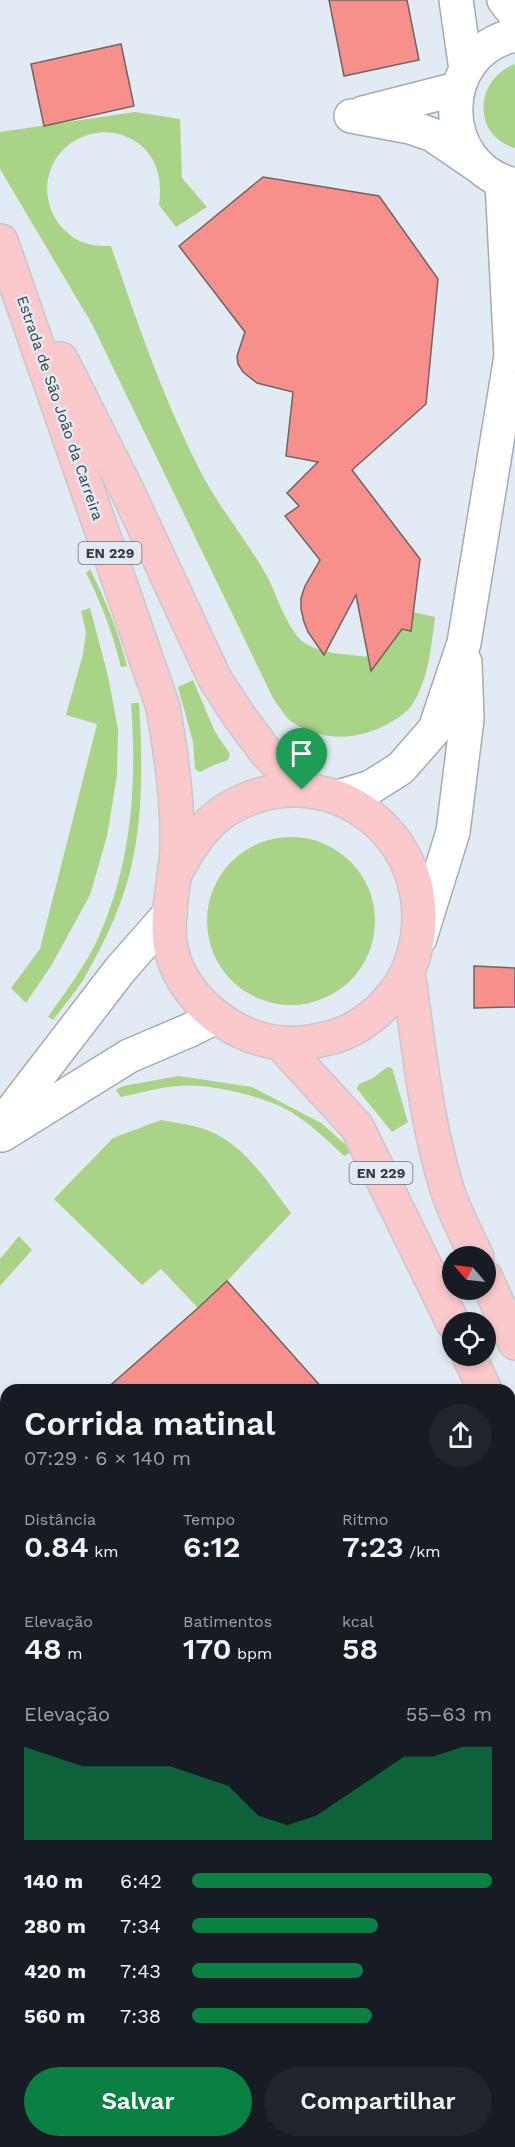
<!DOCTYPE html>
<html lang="pt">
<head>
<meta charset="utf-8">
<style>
  :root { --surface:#171b24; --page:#20242c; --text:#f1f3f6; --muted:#9ea1a6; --accent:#0b8043 }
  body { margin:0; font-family:"Work Sans",sans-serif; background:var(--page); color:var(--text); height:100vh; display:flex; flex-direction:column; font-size:22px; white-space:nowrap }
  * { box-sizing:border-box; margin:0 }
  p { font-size:20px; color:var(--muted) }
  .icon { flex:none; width:33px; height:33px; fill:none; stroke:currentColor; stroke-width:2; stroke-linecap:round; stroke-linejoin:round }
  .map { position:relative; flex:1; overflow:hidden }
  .details { position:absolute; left:0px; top:1384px; width:516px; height:764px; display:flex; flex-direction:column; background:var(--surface); border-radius:18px 18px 0 0; box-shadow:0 3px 9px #0003 }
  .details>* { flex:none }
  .needle { width:39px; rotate:298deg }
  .tools { position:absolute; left:442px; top:1246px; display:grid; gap:12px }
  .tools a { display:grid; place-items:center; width:54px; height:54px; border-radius:50%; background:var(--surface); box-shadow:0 3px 9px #0003; font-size:30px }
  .pin { position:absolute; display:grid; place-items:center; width:51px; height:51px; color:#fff; margin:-62px -26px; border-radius:50% 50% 50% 0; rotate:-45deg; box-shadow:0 0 6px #0007 }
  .pin .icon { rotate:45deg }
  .round { display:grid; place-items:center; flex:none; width:63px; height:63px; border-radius:32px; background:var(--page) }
  .overview { display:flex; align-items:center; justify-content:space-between; height:102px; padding:0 24px }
  h1 { font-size:33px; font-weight:600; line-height:45px }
  .metrics { display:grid; grid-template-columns:repeat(3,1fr); gap:9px; height:102px; padding:6px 24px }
  .metrics div { display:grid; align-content:center }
  .metrics b { font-size:30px; font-weight:600 }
  .metrics small { font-size:16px; font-weight:400 }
  .metrics p { font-size:16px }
  .chart { height:168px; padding:12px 24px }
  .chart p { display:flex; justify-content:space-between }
  .chart svg { width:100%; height:108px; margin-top:6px; fill:var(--accent); opacity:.7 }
  .button { display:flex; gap:12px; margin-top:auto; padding:12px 24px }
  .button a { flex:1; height:69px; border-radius:36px; background:var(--accent); color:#fff; font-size:24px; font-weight:600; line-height:69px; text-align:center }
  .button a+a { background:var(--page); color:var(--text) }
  ul { padding:0 24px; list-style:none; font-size:20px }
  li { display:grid; grid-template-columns:96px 72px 1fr; align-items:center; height:45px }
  li i { height:15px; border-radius:8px; background:var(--accent) }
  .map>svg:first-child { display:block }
  .green { fill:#a9d386 }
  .building { fill:#f7908a; stroke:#6f6463; stroke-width:1.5 }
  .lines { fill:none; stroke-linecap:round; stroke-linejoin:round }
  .lane-casing { stroke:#a3acb3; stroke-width:26 }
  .street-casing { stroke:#a3acb3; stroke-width:36 }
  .secondary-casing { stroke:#a3acb3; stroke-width:36 }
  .primary-casing { stroke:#c7c8c9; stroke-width:36 }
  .lane { stroke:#fff; stroke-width:22 }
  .street { stroke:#fff; stroke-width:33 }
  .secondary { stroke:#fff; stroke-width:33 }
  .primary { stroke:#fac9cb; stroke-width:33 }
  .labels { text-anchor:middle; stroke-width:5; stroke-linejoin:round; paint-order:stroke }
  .shield { fill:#e2ebf3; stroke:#6b7075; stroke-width:1.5 }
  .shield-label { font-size:14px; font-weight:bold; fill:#383c3f }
  .street-label { font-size:15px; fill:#383c3f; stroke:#e2ebf3 }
</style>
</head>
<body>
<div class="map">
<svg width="515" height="2147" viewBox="0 0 515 2147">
  <rect width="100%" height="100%" fill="#e2ebf3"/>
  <path class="green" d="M 515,64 L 515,148 C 471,135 475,79 515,64 Z
    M 135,112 L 180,119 L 182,178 L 207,207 L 176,227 L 159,205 C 162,181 159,159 138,143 C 122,132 103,129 85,136 C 41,152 34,208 71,236 C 83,245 96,246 111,246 C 138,325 165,404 204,478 C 223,513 249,543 268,578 C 277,596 289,634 306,644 C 322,653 342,654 359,656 C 379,659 394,647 399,628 L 411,631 L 413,612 L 435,617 C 431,647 429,679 412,705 C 407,712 398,718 391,722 C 360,741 322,742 292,722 C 285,717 280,707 274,700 L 92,324 L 0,169 L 0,132 Z
    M 90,569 C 106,601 118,631 127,666 L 121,667 C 113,634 102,604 86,573 Z
    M 90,608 L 108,676 L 118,729 L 117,775 L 107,836 L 90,895 L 51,966 L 26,1003 L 11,988 L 40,949 L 97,724 L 66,715 L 83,654 L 86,632 L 81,611 Z
    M 193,680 L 215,732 L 230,754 L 228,760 L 214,765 L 200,772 L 195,769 L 193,742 L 178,687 Z
    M 131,703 L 139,703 C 143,765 144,839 122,898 C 112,927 98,954 83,980 C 74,994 63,1007 53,1020 L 48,1017 C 66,991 86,965 99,936 C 132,862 137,783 131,703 Z
    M207 921a84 84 0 1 1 168 0a84 84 0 1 1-168 0Z
    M 387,1067 L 392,1068 L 408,1122 L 392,1132 L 357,1089 L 359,1084 L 373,1078 Z
    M 179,1076 L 252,1087 L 321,1123 L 353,1151 L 344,1156 C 327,1140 311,1124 291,1112 C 267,1097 208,1083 180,1086 C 160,1087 140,1093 121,1097 L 116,1090 L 123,1086 Z
    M 161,1120 C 182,1124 205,1126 223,1138 C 252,1156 271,1187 291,1213 L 227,1281 L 198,1308 L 161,1269 L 142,1285 L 54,1199 L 113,1138 Z
    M 19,1236 L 32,1250 L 0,1286 L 0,1259 Z
    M 515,2027 L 515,2147 L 146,2147 L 161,2142 L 510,2142 L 510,2028 Z"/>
  <path class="building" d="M 329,0 L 407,0 L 419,60 L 344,76 Z
    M 121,44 L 134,106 L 44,126 L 31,64 Z
    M 263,177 L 379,196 L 438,279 L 426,404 L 352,470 L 420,559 L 411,631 L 402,629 L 371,671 L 356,595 L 324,655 L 308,632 L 304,622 L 301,609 L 301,598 L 305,586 L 320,560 L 285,516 L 299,506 L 287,493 L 318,462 L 286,456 L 293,392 L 257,383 L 243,372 L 238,364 L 237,356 L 245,332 L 179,246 Z
    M 474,966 L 515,968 L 515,1007 L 474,1008 Z
    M 227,1281 L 324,1390 L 105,1390 L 198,1308 Z"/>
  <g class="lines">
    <defs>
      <path id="lane" d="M 0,1940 L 6,1947"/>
      <path id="street" d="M 363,113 L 457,89
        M 351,116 L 410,127 L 433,135 L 480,167"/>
      <path id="secondary" d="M 456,0 L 466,70
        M 504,0 L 515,14
        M 515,35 C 436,52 436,167 515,185
        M 502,182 L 511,356
        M 338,797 L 371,787 L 401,768 L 435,729 L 464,643 L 511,356 L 515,345
        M 420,938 L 453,832 L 467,719 L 465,662
        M 0,1126 L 120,970 L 170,913
        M 2,1135 L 129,1056 L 190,1030 L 216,1017
        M 510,1516 L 515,1515
        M 0,1993 L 6,1980"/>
      <path id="primary" d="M 1,241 L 163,707 C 171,754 178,799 177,847 C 176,878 166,911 170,943 C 178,995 230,1038 281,1043 C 299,1045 316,1041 333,1037 C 361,1029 385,1008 400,985 C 413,965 418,945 419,921 C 421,818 313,756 226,810 C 202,825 188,850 175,874
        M 61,359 L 125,486 L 215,679 L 239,716 L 265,751 L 302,790
        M 408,972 C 419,1045 425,1118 447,1189 C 454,1212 467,1235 477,1257
        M 280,1043 L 357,1127 L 453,1323
        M 486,1278 L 515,1343
        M 469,1356 L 485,1390
        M 510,1436 L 515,1444"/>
    </defs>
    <use href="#lane" class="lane-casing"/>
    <use href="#street" class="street-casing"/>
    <use href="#secondary" class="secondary-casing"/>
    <use href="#primary" class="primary-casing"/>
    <use href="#lane" class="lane"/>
    <use href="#street" class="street"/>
    <use href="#secondary" class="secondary"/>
    <use href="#primary" class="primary"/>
  </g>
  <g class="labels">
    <g class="shield">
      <rect x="78.5" y="542" width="63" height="22" rx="4.5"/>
      <rect x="349.5" y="1162" width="63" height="22" rx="4.5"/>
    </g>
    <g class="shield-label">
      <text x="110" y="558">EN 229</text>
      <text x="381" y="1178">EN 229</text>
    </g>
    <g class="street-label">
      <text transform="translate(60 408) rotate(71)" y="5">Estrada de São João da Carreira</text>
    </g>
  </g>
</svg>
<div class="tools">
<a><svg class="needle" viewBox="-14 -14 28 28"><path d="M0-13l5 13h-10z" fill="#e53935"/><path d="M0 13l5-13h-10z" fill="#9ea1a6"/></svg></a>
<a><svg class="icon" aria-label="locate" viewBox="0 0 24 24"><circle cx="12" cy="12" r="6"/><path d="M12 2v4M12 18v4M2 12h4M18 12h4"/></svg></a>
</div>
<div class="pin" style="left:302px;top:790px;background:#1e9e55"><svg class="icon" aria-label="arrive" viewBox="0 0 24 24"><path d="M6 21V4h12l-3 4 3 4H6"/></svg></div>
<section class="details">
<div class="overview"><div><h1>Corrida matinal</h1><p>07:29 · 6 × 140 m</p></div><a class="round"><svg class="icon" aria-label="share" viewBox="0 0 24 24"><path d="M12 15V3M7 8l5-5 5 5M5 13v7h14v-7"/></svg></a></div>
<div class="metrics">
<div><p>Distância</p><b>0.84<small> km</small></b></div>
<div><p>Tempo</p><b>6:12</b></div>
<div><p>Ritmo</p><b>7:23<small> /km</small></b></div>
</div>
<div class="metrics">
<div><p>Elevação</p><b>48<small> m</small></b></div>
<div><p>Batimentos</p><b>170<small> bpm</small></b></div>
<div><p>kcal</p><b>58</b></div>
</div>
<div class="chart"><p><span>Elevação</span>55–63 m</p>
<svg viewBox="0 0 160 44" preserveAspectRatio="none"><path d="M0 44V6L10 10L20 14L30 14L40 14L50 14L60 18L70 22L80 34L90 38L100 34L110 26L120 18L130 10L140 10L150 6L160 6V44z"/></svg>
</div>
<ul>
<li><b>140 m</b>6:42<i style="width:100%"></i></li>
<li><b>280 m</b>7:34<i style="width:62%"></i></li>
<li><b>420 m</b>7:43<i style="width:57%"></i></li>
<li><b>560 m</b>7:38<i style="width:60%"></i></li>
</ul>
<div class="button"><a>Salvar</a><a>Compartilhar</a></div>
</section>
</div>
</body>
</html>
